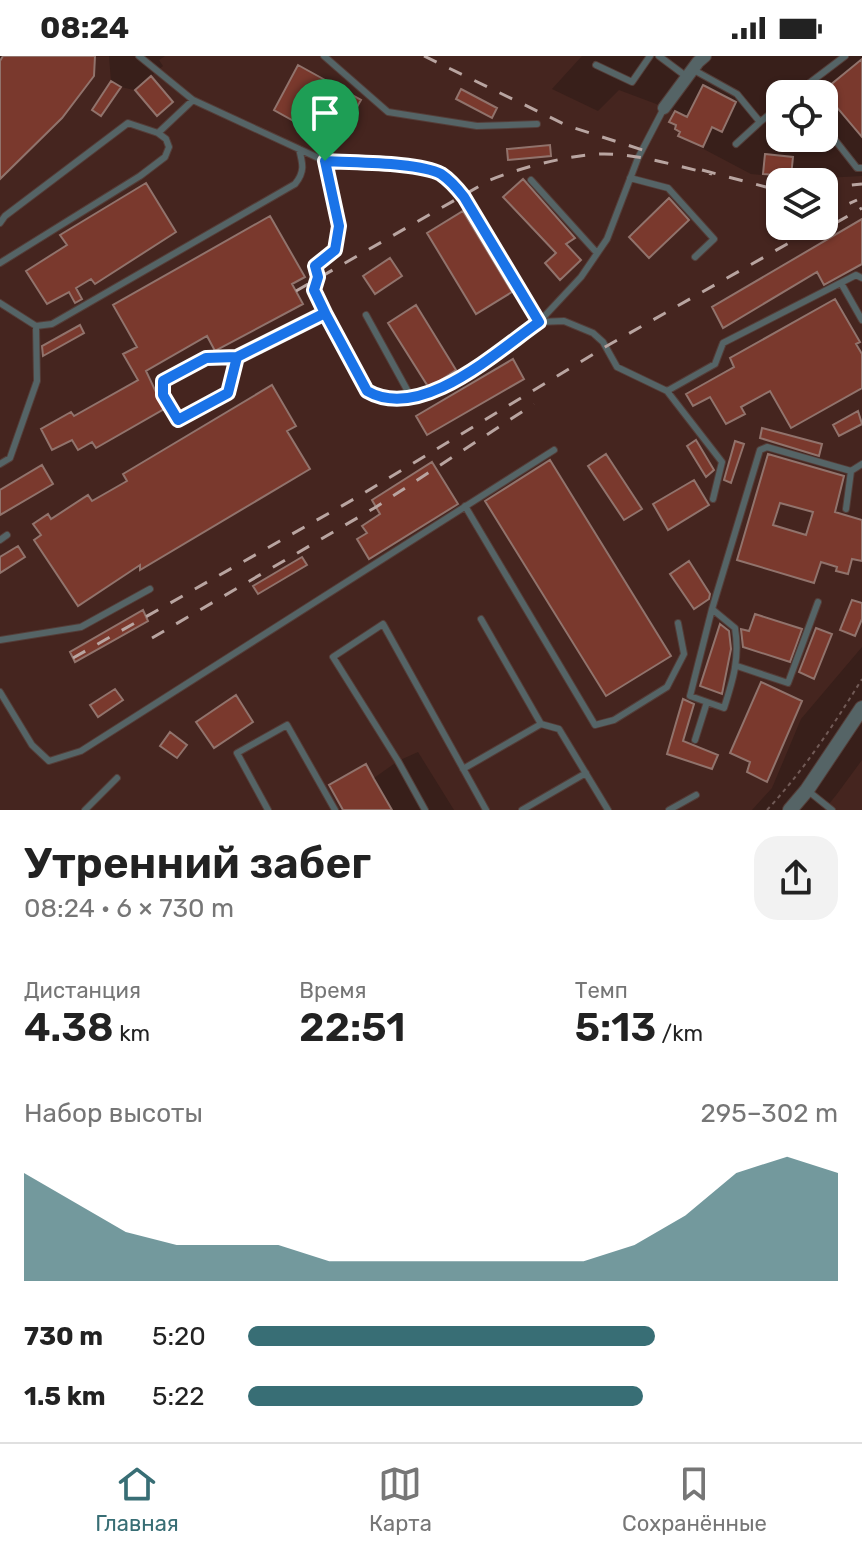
<!DOCTYPE html>
<html lang="ru">
<head>
<meta charset="utf-8">
<style>
  :root { --surface:#fff; --page:#f2f2f2; --text:#222; --muted:#767676; --line:#e0e0e0; --accent:#386e75 }
  body { margin:0; font-family:Rubik,sans-serif; background:var(--page); color:var(--text); height:100vh; display:flex; flex-direction:column; font-size:30px; white-space:nowrap }
  * { box-sizing:border-box; margin:0 }
  p { font-size:26px; color:var(--muted) }
  .icon { flex:none; width:44px; height:44px; fill:none; stroke:currentColor; stroke-width:2; stroke-linecap:round; stroke-linejoin:round }
  .map { position:relative; height:754px; overflow:hidden }
  .details { display:flex; flex-direction:column; background:var(--surface); flex:1 }
  .details>* { flex:none }
  .buttons { position:absolute; left:766px; top:24px; display:grid; gap:16px }
  .buttons a { display:grid; place-items:center; width:72px; height:72px; border-radius:16px; background:var(--surface); box-shadow:0 2px 6px #0004; font-size:40px }
  .pin { position:absolute; display:grid; place-items:center; width:68px; height:68px; color:#fff; margin:-82px -34px; border-radius:50% 50% 50% 0; rotate:-45deg; box-shadow:0 0 8px #0007 }
  .pin .icon { rotate:45deg }
  .round { display:grid; place-items:center; flex:none; width:84px; height:84px; border-radius:24px; background:var(--page) }
  .head { display:flex; align-items:center; justify-content:space-between; height:136px; padding:0 24px }
  h1 { font-size:44px; font-weight:600; line-height:60px }
  .figures { display:grid; grid-template-columns:repeat(3,1fr); gap:12px; height:136px; padding:8px 24px }
  .figures div { display:grid; align-content:center }
  .figures b { font-size:40px; font-weight:600 }
  .figures small { font-size:22px; font-weight:400 }
  .figures p { font-size:22px }
  .chart { height:224px; padding:16px 24px }
  .chart p { display:flex; justify-content:space-between }
  .chart svg { width:100%; height:144px; margin-top:8px; fill:var(--accent); opacity:.7 }
  ul { padding:0 24px; list-style:none; font-size:26px }
  li { display:grid; grid-template-columns:128px 96px 1fr; align-items:center; height:60px }
  li i { height:20px; border-radius:10px; background:var(--accent) }
  .status { display:flex; justify-content:space-between; align-items:center; height:56px; padding:0 40px; background:var(--surface); direction:ltr }
  .status svg { height:22px; fill:currentColor }
  .tabs { display:flex; justify-content:space-around; align-items:center; height:112px; border-top:2px solid var(--line); background:var(--surface); font-size:22px; color:var(--muted) }
  .tabs a { display:grid; justify-items:center; gap:4px }
  .tabs .current { color:var(--accent) }
  .map>svg:first-child { display:block }
  .built { fill:#45251f; fill-rule:evenodd }
  .building { fill:#7a392d; stroke:#91736c; stroke-width:2; fill-rule:evenodd }
  .lines { fill:none; stroke-linecap:round; stroke-linejoin:round }
  .service-casing { stroke:#543d38; stroke-width:8 }
  .minor-casing { stroke:#543d38; stroke-width:14 }
  .tertiary-casing { stroke:#543d38; stroke-width:16 }
  .path { stroke:#715a56; stroke-width:2; stroke-dasharray:4 4; stroke-linecap:butt }
  .service { stroke:#556466; stroke-width:6 }
  .minor { stroke:#556466; stroke-width:12 }
  .tertiary { stroke:#556466; stroke-width:14 }
  .rail { stroke:#b9a5a1; stroke-width:3; stroke-dasharray:14 14; stroke-linecap:butt }
  .route-casing { stroke:#fff; stroke-width:16 }
  .route { stroke:#1a73e8; stroke-width:10 }
</style>
</head>
<body>
<div class="status"><b>08:24</b><svg viewBox="0 0 49 12"><path d="M0 12V9h3v3zM5 12V6h3v6zM10 12V3h3v9zM15 12V0h3v12zM26 1h20v11H26zM47 4h2v5h-2z"/></svg></div>
<div class="map">
<svg width="862" height="754" viewBox="0 0 862 754">
  <rect width="100%" height="100%" fill="#381f1a"/>
  <path class="built" d="M 3,0 L 109,0 L 111,25 L 121,31 L 134,34 L 163,10 L 159,4 L 165,0 L 582,0 L 552,33 L 598,55 L 619,34 L 675,55 L 687,61 L 679,80 L 751,118 L 805,123 L 862,120 L 862,591 L 801,663 L 772,732 L 752,754 L 454,754 L 418,696 L 398,705 L 374,722 L 392,754 L 0,754 L 0,5 ZM 780,126 L 824,126 L 824,170 L 780,170 Z
    M 862,704 L 862,754 L 824,754 L 837,738 Z"/>
  <path class="building" d="M 3,0 L 95,0 L 94,20 L 62,62 L 0,123 L 0,5 Z
    M 862,3 L 862,81 L 823,35 Z
    M 298,9 L 361,44 L 345,72 L 326,62 L 317,78 L 274,54 Z
    M 151,20 L 173,46 L 157,60 L 135,34 Z
    M 111,25 L 121,31 L 101,60 L 92,54 Z
    M 703,29 L 736,46 L 722,76 L 712,71 L 703,91 L 678,80 L 680,76 L 675,73 L 676,69 L 669,66 L 675,55 L 687,61 Z
    M 461,33 L 497,52 L 492,62 L 456,43 Z
    M 550,89 L 551,100 L 508,104 L 507,93 Z
    M 765,98 L 793,101 L 791,120 L 763,118 Z
    M 523,123 L 575,182 L 566,188 L 581,204 L 560,224 L 545,207 L 556,197 L 503,141 Z
    M 146,127 L 176,176 L 95,228 L 91,223 L 76,232 L 82,243 L 75,247 L 69,236 L 47,248 L 26,215 L 67,189 L 60,179 Z
    M 669,142 L 689,164 L 649,202 L 629,181 Z
    M 463,155 L 512,236 L 476,258 L 427,177 Z
    M 270,160 L 305,221 L 292,228 L 303,248 L 215,295 L 207,280 L 146,315 L 164,353 L 96,392 L 92,386 L 78,394 L 72,384 L 52,394 L 41,373 L 71,356 L 74,360 L 138,324 L 123,298 L 137,291 L 113,249 Z
    M 862,163 L 862,208 L 824,229 L 817,216 L 723,272 L 712,251 Z
    M 390,202 L 402,220 L 375,238 L 363,220 Z
    M 835,243 L 860,286 L 856,288 L 862,298 L 862,332 L 791,372 L 770,335 L 741,351 L 745,358 L 726,368 L 710,341 L 693,350 L 686,338 L 734,311 L 730,302 Z
    M 416,249 L 456,314 L 429,332 L 388,267 Z
    M 80,269 L 84,277 L 43,300 L 42,290 Z
    M 513,303 L 524,323 L 427,379 L 416,360 Z
    M 272,329 L 296,370 L 287,375 L 310,413 L 140,514 L 140,509 L 78,550 L 34,484 L 41,479 L 33,468 L 48,458 L 51,463 L 88,439 L 92,445 L 127,425 L 123,418 Z
    M 858,355 L 862,368 L 839,380 L 833,369 Z
    M 762,372 L 822,388 L 819,400 L 760,382 Z
    M 696,384 L 714,414 L 706,421 L 687,390 Z
    M 735,385 L 744,388 L 731,427 L 724,424 Z
    M 606,398 L 642,453 L 624,464 L 588,410 Z
    M 768,398 L 844,420 L 835,456 L 862,464 L 862,505 L 852,503 L 848,518 L 836,515 L 837,511 L 821,506 L 814,527 L 737,504 ZM 780,447 L 813,456 L 806,479 L 773,469 Z
    M 550,404 L 671,600 L 606,640 L 485,445 Z
    M 432,406 L 458,448 L 369,503 L 357,483 L 367,477 L 362,470 L 380,458 L 372,444 Z
    M 42,409 L 53,428 L 0,459 L 0,434 Z
    M 694,424 L 709,449 L 668,474 L 653,448 Z
    M 18,490 L 25,501 L 0,517 L 0,501 Z
    M 302,501 L 307,509 L 258,538 L 253,530 Z
    M 689,505 L 710,538 L 709,543 L 694,553 L 670,518 Z
    M 852,544 L 862,547 L 862,563 L 855,580 L 840,574 Z
    M 143,554 L 148,565 L 75,606 L 70,596 Z
    M 755,558 L 802,573 L 790,606 L 743,591 L 741,573 L 749,575 Z
    M 720,568 L 729,575 L 731,593 L 722,638 L 700,630 Z
    M 816,572 L 832,578 L 814,623 L 799,616 Z
    M 761,626 L 802,645 L 767,726 L 747,716 L 750,706 L 730,697 Z
    M 115,633 L 123,644 L 98,661 L 90,649 Z
    M 236,639 L 253,666 L 214,692 L 196,666 Z
    M 683,643 L 694,648 L 683,685 L 718,699 L 712,713 L 667,698 Z
    M 170,676 L 187,689 L 177,702 L 160,690 Z
    M 366,708 L 374,723 L 392,754 L 343,754 L 329,729 Z"/>
  <g class="lines">
    <defs>
      <path id="service" d="M 139,0 L 193,44 L 325,105 L 423,112 L 439,117 L 453,127 L 464,141 L 539,266
        M 324,0 L 388,56 L 477,70 L 537,68
        M 659,0 L 687,21
        M 596,9 L 632,26 L 650,0
        M 692,13 L 737,38 L 760,66 L 736,88
        M 795,38 L 845,0
        M 760,66 L 780,50
        M 824,70 L 857,112 L 862,112
        M 325,105 L 339,170 L 335,194 L 315,210 C 318,221 313,230 316,240 L 367,335 L 380,342 L 399,343 L 431,338 L 539,266 L 581,221 L 607,183 L 638,102 L 664,52
        M 630,122 L 668,132 L 714,183 L 695,201
        M 531,124 L 597,197
        M 0,167 L 5,160 L 128,67 L 158,77 L 193,44
        M 0,207 L 140,120 L 165,101 L 169,91 L 166,83 L 158,77
        M 841,227 L 862,264
        M 0,247 L 36,270 L 52,268 L 295,128 C 305,116 303,108 299,93
        M 366,259 L 411,341
        M 539,266 L 564,265 L 593,277 L 603,286 L 617,311 L 667,335 L 722,406 L 713,443
        M 237,301 L 228,337 L 178,364 L 163,339 L 163,325 L 206,302 L 237,301 L 325,257
        M 667,335 L 715,308 L 723,287 L 856,219 L 862,222
        M 0,408 L 10,402 L 37,325 L 36,270
        M 465,450 L 595,669 L 614,664 L 667,631 L 684,598 L 678,567
        M 846,453 L 851,415 L 862,408
        M 0,484 L 7,479
        M 712,553 L 690,640 L 724,652 C 733,624 740,602 735,572 L 712,553 L 760,394 L 767,391 L 851,415
        M 481,563 L 541,668
        M 0,584 L 81,571 L 150,533
        M 737,610 L 788,627 L 818,546
        M 0,636 L 32,689 L 49,705 L 81,695 L 554,394
        M 695,684 L 707,646
        M 463,713 L 541,668 L 559,673 L 608,754
        M 807,734 L 832,754
        M 85,754 L 117,722
        M 268,754 L 237,697 L 287,669 L 335,754
        M 425,754 L 398,705 L 333,601 L 383,568 L 486,754
        M 522,754 L 586,717
        M 669,754 L 696,739"/>
      <path id="minor" d="M 664,52 L 698,6 L 705,0"/>
      <path id="tertiary" d="M 790,754 L 807,734 L 862,652"/>
    </defs>
    <use href="#service" class="service-casing"/>
    <use href="#minor" class="minor-casing"/>
    <use href="#tertiary" class="tertiary-casing"/>
    <path class="path" d="M 767,754 C 804,714 833,670 862,623"/>
    <use href="#service" class="service"/>
    <use href="#minor" class="minor"/>
    <use href="#tertiary" class="tertiary"/>
    <path class="rail" d="M 424,0 L 568,70 L 649,96
      M 702,114 L 766,131 L 780,131
      M 824,132 L 862,128
      M 824,159 L 857,144
      M 811,181 L 862,152
      M 296,235 L 490,124 C 522,111 566,100 600,98 C 637,97 676,110 712,118
      M 152,582 L 376,451 L 534,348
      M 73,602 L 354,443 L 605,291 L 819,170"/>
  </g>
  <g class="lines">
    <defs>
      <path id="route" d="M 325,105 L 339,170 L 335,194 L 315,210 L 318,221 L 314,234 L 325,257 L 237,301 L 206,302 L 163,325 L 163,339 L 178,364 L 228,337 L 237,301 L 325,257 L 367,335 C 421,366 496,296 539,266 L 464,141 C 457,132 450,124 441,118 C 418,106 354,107 325,105"/>
    </defs>
    <use href="#route" class="route-casing"/>
    <use href="#route" class="route"/>
  </g>
</svg>
<div class="buttons">
<a><svg class="icon" aria-label="locate" viewBox="0 0 24 24"><circle cx="12" cy="12" r="6"/><path d="M12 2v4M12 18v4M2 12h4M18 12h4"/></svg></a>
<a><svg class="icon" aria-label="layers" viewBox="0 0 24 24"><path d="M12 4l9 5-9 5-9-5zM3 14l9 5 9-5"/></svg></a>
</div>
<div class="pin" style="left:325px;top:105px;background:#1e9e55"><svg class="icon" aria-label="arrive" viewBox="0 0 24 24"><path d="M6 21V4h12l-3 4 3 4H6"/></svg></div>
</div>
<section class="details">
<div class="head"><div><h1>Утренний забег</h1><p>08:24 · 6 × 730 m</p></div><a class="round"><svg class="icon" aria-label="share" viewBox="0 0 24 24"><path d="M12 15V3M7 8l5-5 5 5M5 13v7h14v-7"/></svg></a></div>
<div class="figures">
<div><p>Дистанция</p><b>4.38<small> km</small></b></div>
<div><p>Время</p><b>22:51</b></div>
<div><p>Темп</p><b>5:13<small> /km</small></b></div>
</div>
<div class="chart"><p><span>Набор высоты</span>295–302 m</p>
<svg viewBox="0 0 160 44" preserveAspectRatio="none"><path d="M0 44V11L10 20L20 29L30 33L40 33L50 33L60 38L70 38L80 38L90 38L100 38L110 38L120 33L130 24L140 11L150 6L160 11V44z"/></svg>
</div>
<ul>
<li><b>730 m</b>5:20<i style="width:69%"></i></li>
<li><b>1.5 km</b>5:22<i style="width:67%"></i></li>
</ul>
</section>
<nav class="tabs">
<a class="current"><svg class="icon" aria-label="home" viewBox="0 0 24 24"><path d="M3 11l9-7 9 7M6 9v11h12V9"/></svg>Главная</a>
<a><svg class="icon" aria-label="map" viewBox="0 0 24 24"><path d="M3 6l6-2 6 2 6-2v14l-6 2-6-2-6 2zM9 4v14M15 6v14"/></svg>Карта</a>
<a><svg class="icon" aria-label="saved" viewBox="0 0 24 24"><path d="M7 4h10v16l-5-4-5 4z"/></svg>Сохранённые</a>
</nav>
</body>
</html>
